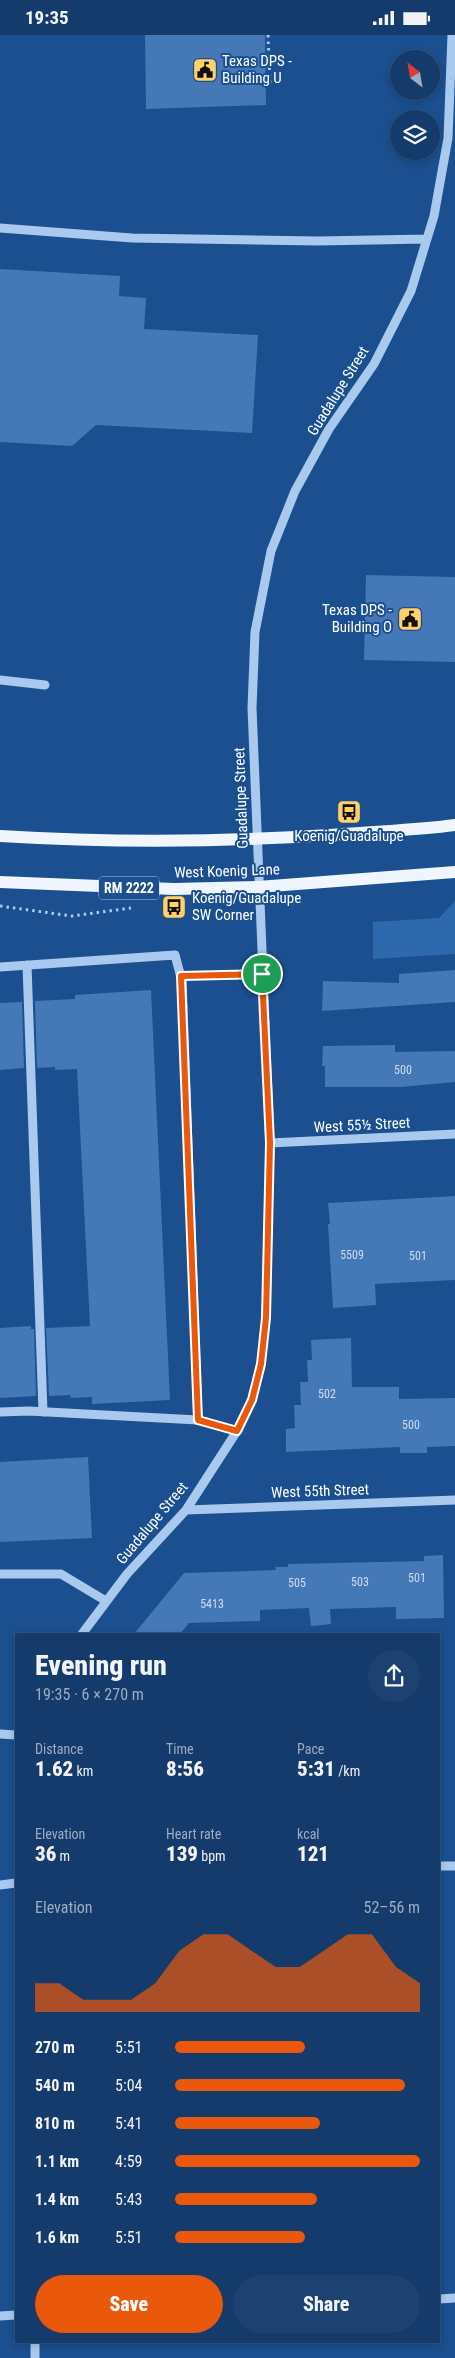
<!DOCTYPE html>
<html lang="en">
<head>
<meta charset="utf-8">
<style>
  :root { --surface:#143b6b; --page:#1d4271; --text:#f1f3f6; --muted:#9dadc1; --line:#33557e; --accent:#ea580c }
  body { margin:0; font-family:"Roboto Condensed",sans-serif; background:var(--page); color:var(--text); height:100vh; display:flex; flex-direction:column; font-size:19px; white-space:nowrap }
  * { box-sizing:border-box; margin:0 }
  p { font-size:16px; color:var(--muted) }
  .icon { flex:none; width:28px; height:28px; fill:none; stroke:currentColor; stroke-width:2; stroke-linecap:round; stroke-linejoin:round }
  .map { position:relative; flex:1; overflow:hidden }
  .panel { position:absolute; left:15px; top:1598px; width:425px; height:710px; display:flex; flex-direction:column; background:var(--surface); border-radius:0px; box-shadow:0 2px 8px #0003,0 0 0 1px var(--line) }
  .panel>* { flex:none }
  .needle { width:32px; rotate:329deg }
  .tools { position:absolute; left:390px; top:15px; display:grid; gap:10px }
  .tools a { display:grid; place-items:center; width:50px; height:50px; border-radius:50%; background:var(--surface); box-shadow:0 2px 8px #0003,0 0 0 1px var(--line); font-size:25px }
  .pin { position:absolute; display:grid; place-items:center; width:42px; height:42px; color:#fff; margin:-21px; border:2px solid #fff; border-radius:50%; box-shadow:0 1px 5px #0007 }
  .round { display:grid; place-items:center; flex:none; width:52px; height:52px; border-radius:26px; background:var(--page) }
  .head { display:flex; align-items:center; justify-content:space-between; height:85px; padding:0 20px }
  h1 { font-size:28px; font-weight:800; line-height:38px }
  .figures { display:grid; grid-template-columns:repeat(3,1fr); gap:8px; height:85px; padding:5px 20px }
  .figures div { display:grid; align-content:center }
  .figures b { font-size:21px; font-weight:800 }
  .figures small { font-size:14px; font-weight:400 }
  .figures p { font-size:14px }
  .chart { height:140px; padding:10px 20px }
  .chart p { display:flex; justify-content:space-between }
  .chart svg { width:100%; height:90px; margin-top:5px; fill:var(--accent); opacity:.7 }
  .action { display:flex; gap:10px; margin-top:auto; padding:10px 20px }
  .action a { flex:1; height:58px; border-radius:30px; background:var(--accent); color:#fff; font-size:20px; font-weight:800; line-height:58px; text-align:center }
  .action a+a { background:var(--page); color:var(--text) }
  ul { padding:0 20px; list-style:none; font-size:16px }
  li { display:grid; grid-template-columns:80px 60px 1fr; align-items:center; height:38px }
  li i { height:12px; border-radius:6px; background:var(--accent) }
  .status { display:flex; justify-content:space-between; align-items:center; height:35px; padding:0 25px; background:var(--surface); direction:ltr }
  .status svg { height:14px; fill:currentColor }
  .map>svg:first-child { display:block }
  .green { fill:#2e69ad }
  .building { fill:#4478b7 }
  .lines { fill:none; stroke-linecap:round; stroke-linejoin:round }
  .path { stroke:#a9c9ee; stroke-width:3; stroke-dasharray:2.5 4; stroke-linecap:butt }
  .minor { stroke:#a9c9ee; stroke-width:9 }
  .major { stroke:#f0f6ff; stroke-width:12 }
  .route-casing { stroke:#fff; stroke-width:10 }
  .route { stroke:#ea580c; stroke-width:6 }
  .labels { text-anchor:middle; stroke-width:4; stroke-linejoin:round; paint-order:stroke }
  .number-label { font-size:12px; fill:#d0dded }
  .shield { fill:#1b4f8f; stroke:#bbcadd; stroke-width:1 }
  .shield-label { font-size:14px; font-weight:bold; fill:#fff }
  .poi-label { font-size:15px; fill:#fff; stroke:#1b4f8f; text-anchor:start }
  .street-label { font-size:15px; fill:#fff; stroke:#1b4f8f }
</style>
</head>
<body>
<div class="status"><b>19:35</b><svg viewBox="0 0 49 12"><path d="M0 12V9h3v3zM5 12V6h3v6zM10 12V3h3v9zM15 12V0h3v12zM26 1h20v11H26zM47 4h2v5h-2z"/></svg></div>
<div class="map">
<svg width="455" height="2323" viewBox="0 0 455 2323">
  <rect width="100%" height="100%" fill="#1b4f8f"/>
  <path class="green" d="M 455,866 L 455,919 L 373,924 L 373,887 L 439,883 Z"/>
  <path class="building" d="M 145,0 L 265,0 L 266,70 L 146,74 Z
    M 0,234 L 120,241 L 119,261 L 146,263 L 144,294 L 258,300 L 252,398 L 96,390 L 72,411 L 0,407 Z
    M 366,540 L 455,542 L 455,627 L 364,625 Z
    M 455,935 L 455,967 L 322,976 L 323,946 L 399,948 L 399,939 Z
    M 151,955 L 170,1365 L 92,1369 L 92,1362 L 71,1363 L 70,1360 L 49,1361 L 46,1293 L 90,1291 L 77,1034 L 55,1035 L 55,1032 L 37,1033 L 35,966 L 75,964 L 75,960 Z
    M 22,967 L 24,1033 L 0,1035 L 0,968 Z
    M 395,1010 L 395,1017 L 455,1016 L 455,1047 L 401,1052 L 325,1052 L 325,1031 L 322,1031 L 323,1011 Z
    M 455,1161 L 455,1245 L 375,1249 L 376,1270 L 333,1273 L 328,1189 L 330,1189 L 328,1168 Z
    M 31,1291 L 31,1294 L 34,1294 L 36,1361 L 0,1363 L 0,1293 Z
    M 351,1303 L 352,1352 L 399,1352 L 399,1364 L 455,1363 L 455,1411 L 427,1412 L 427,1418 L 400,1418 L 400,1412 L 286,1417 L 286,1394 L 295,1393 L 294,1370 L 301,1370 L 300,1347 L 308,1347 L 307,1325 L 312,1325 L 311,1305 Z
    M 88,1422 L 92,1503 L 0,1507 L 0,1427 Z
    M 443,1520 L 444,1583 L 396,1584 L 396,1572 L 330,1574 L 331,1589 L 311,1591 L 309,1573 L 260,1575 L 260,1586 L 189,1588 L 180,1599 L 134,1599 L 184,1538 L 276,1535 L 275,1532 L 288,1532 L 288,1529 L 424,1526 L 424,1521 Z"/>
  <g class="lines">
    <path class="path" d="M 268,0 L 270,49
      M 0,871 L 72,881 L 131,873"/>
    <path class="minor" d="M 0,193 L 132,203 L 318,206 L 427,204
      M 0,645 L 45,650
      M 27,930 L 43,1377
      M 0,932 L 175,920 L 182,946 L 198,1385 L 29,1376 L 0,1377
      M 181,941 L 262,939
      M 270,1108 L 455,1099
      M 198,1385 L 237,1396
      M 186,1475 L 455,1465
      M 0,1539 L 61,1539 L 106,1566
      M 82,1599 L 127,1539 L 186,1475 L 237,1396 L 252,1365 L 261,1329 L 266,1283 L 270,1108 L 252,673 L 255,597 L 271,516 L 295,456 L 329,394 L 374,329 L 411,256 L 434,181 L 448,103 L 452,0
      M 0,1699 L 16,1700
      M 439,1831 L 455,1831
      M 0,1850 L 16,1848
      M 439,2264 L 455,2263
      M 0,2281 L 16,2280
      M 35,2306 L 35,2323"/>
    <path class="major" d="M 0,801 C 115,808 230,807 345,799 C 382,796 419,795 455,790
      M 0,847 L 174,854 L 258,852 L 455,837"/>
  </g>
  <g class="lines">
    <defs>
      <path id="route" d="M 262,939 L 270,1108 L 266,1283 L 261,1329 L 252,1365 L 237,1396 L 198,1385 L 181,941 Z"/>
    </defs>
    <use href="#route" class="route-casing"/>
    <use href="#route" class="route"/>
  </g>
  <defs>
    <symbol id="civic-square" viewBox="-11 -11 22 22"><rect x="-9" y="-9" width="18" height="18" rx="4" fill="#ffd166" stroke="#1b4f8f"/><path d="M-.6-6.5H3V-4.5H.6V-3L4-1V1h2V6H-6V1h2V-1L-.6-3ZM-1.2 2.5V6h2.4V2.5Z" fill="#111"/></symbol>
    <symbol id="bus-square" viewBox="-11 -11 22 22"><rect x="-9" y="-9" width="18" height="18" rx="4" fill="#ffd166" stroke="#1b4f8f"/><path d="M-5-6H5V4H4V6H2V4H-2V6H-4V4H-5ZM-3.5-4V0h7V-4ZM-3.5 1.2v1.5H-2V1.2ZM2 1.2v1.5H3.5V1.2Z" fill="#111"/></symbol>
  </defs>
  <g fill-rule="evenodd">
    <use href="#civic-square" x="191" y="21" width="28" height="28"/>
    <use href="#civic-square" x="396" y="570" width="28" height="28"/>
    <use href="#bus-square" x="335" y="763" width="28" height="28"/>
    <use href="#bus-square" x="160" y="858" width="28" height="28"/>
  </g>
  <g class="labels">
    <g class="number-label">
      <text x="403" y="1039">500</text>
      <text x="352" y="1224">5509</text>
      <text x="418" y="1225">501</text>
      <text x="327" y="1363">502</text>
      <text x="411" y="1394">500</text>
      <text x="417" y="1547">501</text>
      <text x="360" y="1551">503</text>
      <text x="297" y="1552">505</text>
      <text x="212" y="1573">5413</text>
    </g>
    <rect class="shield" x="99" y="841.5" width="60" height="23" rx="4"/>
    <g class="shield-label">
      <text x="129" y="858">RM 2222</text>
    </g>
    <g class="poi-label">
      <text x="222" y="31">Texas DPS -<tspan x="222" dy="17">Building U</tspan></text>
      <text x="392" y="580" text-anchor="end">Texas DPS -<tspan x="392" dy="17">Building O</tspan></text>
      <text x="349" y="806" text-anchor="middle">Koenig/Guadalupe</text>
      <text x="192" y="868">Koenig/Guadalupe<tspan x="192" dy="17">SW Corner</tspan></text>
    </g>
    <g class="street-label">
      <text transform="translate(338 356) rotate(-58)" y="5">Guadalupe Street</text>
      <text transform="translate(241 763) rotate(-92)" y="5">Guadalupe Street</text>
      <text transform="translate(227 836) rotate(-2)" y="5">West Koenig Lane</text>
      <text transform="translate(362 1090) rotate(-3)" y="5">West 55½ Street</text>
      <text transform="translate(320 1456) rotate(-2)" y="5">West 55th Street</text>
      <text transform="translate(152 1488) rotate(-50)" y="5">Guadalupe Street</text>
    </g>
  </g>
</svg>
<div class="tools">
<a><svg class="needle" viewBox="-14 -14 28 28"><path d="M0-13l5 13h-10z" fill="#e53935"/><path d="M0 13l5-13h-10z" fill="#9dadc1"/></svg></a>
<a><svg class="icon" aria-label="layers" viewBox="0 0 24 24"><path d="M12 4l9 5-9 5-9-5zM3 14l9 5 9-5"/></svg></a>
</div>
<div class="pin" style="left:262px;top:939px;background:#1e9e55"><svg class="icon" aria-label="arrive" viewBox="0 0 24 24"><path d="M6 21V4h12l-3 4 3 4H6"/></svg></div>
<section class="panel">
<div class="head"><div><h1>Evening run</h1><p>19:35 · 6 × 270 m</p></div><a class="round"><svg class="icon" aria-label="share" viewBox="0 0 24 24"><path d="M12 15V3M7 8l5-5 5 5M5 13v7h14v-7"/></svg></a></div>
<div class="figures">
<div><p>Distance</p><b>1.62<small> km</small></b></div>
<div><p>Time</p><b>8:56</b></div>
<div><p>Pace</p><b>5:31<small> /km</small></b></div>
</div>
<div class="figures">
<div><p>Elevation</p><b>36<small> m</small></b></div>
<div><p>Heart rate</p><b>139<small> bpm</small></b></div>
<div><p>kcal</p><b>121</b></div>
</div>
<div class="chart"><p><span>Elevation</span>52–56 m</p>
<svg viewBox="0 0 160 44" preserveAspectRatio="none"><path d="M0 44V30L10 30L20 38L30 38L40 38L50 30L60 14L70 6L80 6L90 14L100 22L110 22L120 14L130 6L140 6L150 22L160 30V44z"/></svg>
</div>
<ul>
<li><b>270 m</b>5:51<i style="width:53%"></i></li>
<li><b>540 m</b>5:04<i style="width:94%"></i></li>
<li><b>810 m</b>5:41<i style="width:59%"></i></li>
<li><b>1.1 km</b>4:59<i style="width:100%"></i></li>
<li><b>1.4 km</b>5:43<i style="width:58%"></i></li>
<li><b>1.6 km</b>5:51<i style="width:53%"></i></li>
</ul>
<div class="action"><a>Save</a><a>Share</a></div>
</section>
</div>
</body>
</html>
